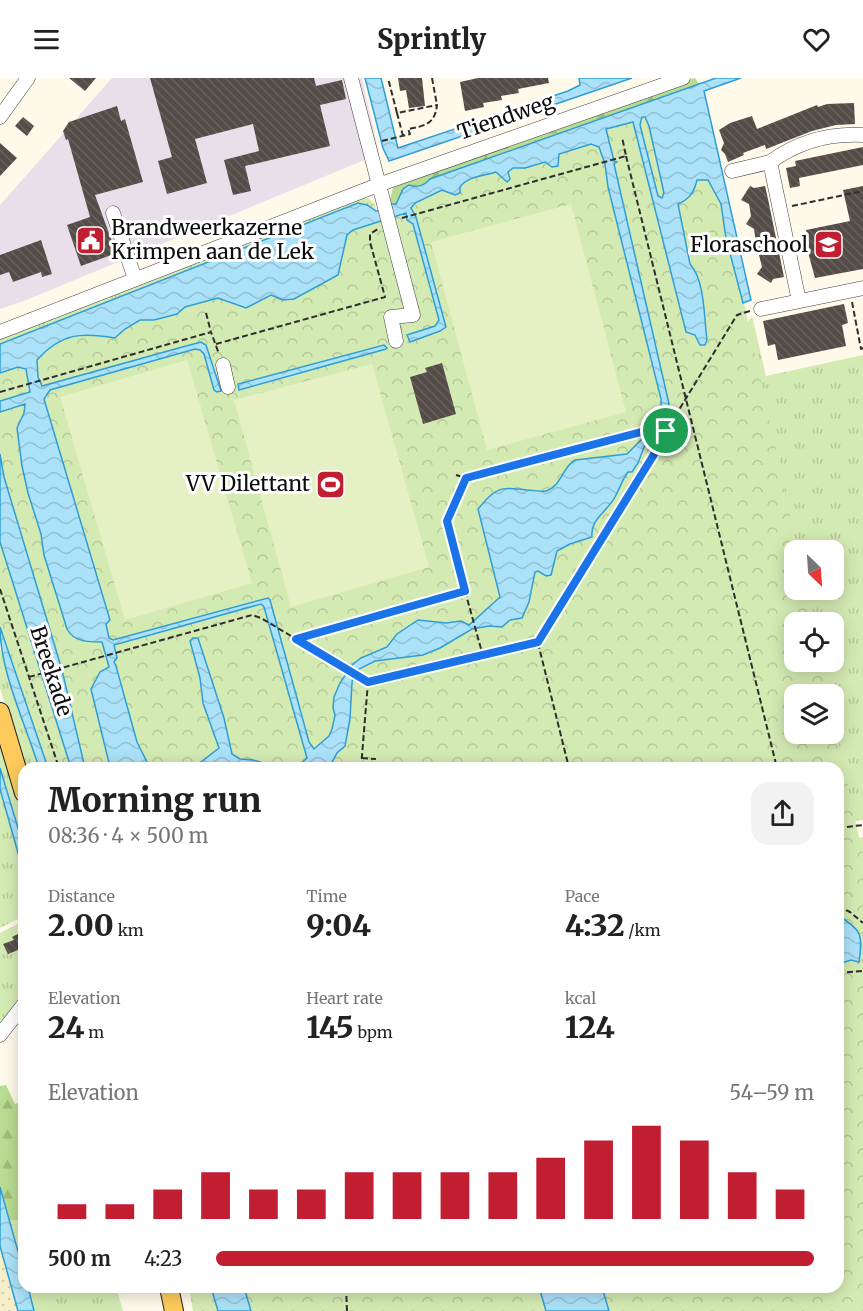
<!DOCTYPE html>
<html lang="en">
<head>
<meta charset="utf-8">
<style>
  :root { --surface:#fff; --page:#f2f2f2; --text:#222; --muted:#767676; --accent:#c11e32 }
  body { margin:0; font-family:Merriweather,serif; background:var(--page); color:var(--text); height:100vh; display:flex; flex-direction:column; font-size:22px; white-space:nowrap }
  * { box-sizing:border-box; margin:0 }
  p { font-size:20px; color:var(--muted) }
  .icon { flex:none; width:33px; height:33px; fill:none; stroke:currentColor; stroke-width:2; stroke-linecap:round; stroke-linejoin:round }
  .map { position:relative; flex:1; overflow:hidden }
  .panel { position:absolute; left:18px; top:684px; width:826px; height:531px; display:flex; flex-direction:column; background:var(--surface); border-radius:18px; box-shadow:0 3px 15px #0003 }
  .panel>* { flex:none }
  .needle { width:39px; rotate:155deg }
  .fabs { position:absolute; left:784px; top:462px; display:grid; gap:12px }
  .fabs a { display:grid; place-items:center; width:60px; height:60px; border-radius:12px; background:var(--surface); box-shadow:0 3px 15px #0003; font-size:30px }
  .pin { position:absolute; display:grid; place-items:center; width:51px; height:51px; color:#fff; margin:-26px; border:3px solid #fff; border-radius:50%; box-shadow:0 2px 6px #0007 }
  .round { display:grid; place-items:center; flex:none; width:63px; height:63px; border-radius:18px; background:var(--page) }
  .overview { display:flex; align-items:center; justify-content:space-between; height:102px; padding:0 30px }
  h1 { font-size:33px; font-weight:800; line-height:45px }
  .metrics { display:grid; grid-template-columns:repeat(3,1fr); gap:9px; height:102px; padding:6px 30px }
  .metrics div { display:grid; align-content:center }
  .metrics b { font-size:30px; font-weight:800 }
  .metrics small { font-size:16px; font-weight:400 }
  .metrics p { font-size:16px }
  .chart { height:168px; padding:12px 30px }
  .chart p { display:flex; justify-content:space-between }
  .chart svg { width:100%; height:108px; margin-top:6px; stroke:var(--accent); stroke-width:6 }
  ul { padding:0 30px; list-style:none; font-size:20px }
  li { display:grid; grid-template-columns:96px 72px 1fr; align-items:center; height:45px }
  li i { height:15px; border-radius:8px; background:var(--accent) }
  header { display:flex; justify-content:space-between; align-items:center; height:78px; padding:0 30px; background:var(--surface); font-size:27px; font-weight:800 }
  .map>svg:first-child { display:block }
  .industrial { fill:#e9dfeb }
  .farmland { fill:url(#farmland-dots) }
  .grass { fill:url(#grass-tufts); fill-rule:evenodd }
  .forest { fill:url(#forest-firs) }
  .park { fill:url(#park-crowns) }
  .pitch { fill:#e5f1c5 }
  .water { fill:url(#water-waves); stroke:#309ed3; stroke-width:1.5; fill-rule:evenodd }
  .building { fill:url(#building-back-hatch) }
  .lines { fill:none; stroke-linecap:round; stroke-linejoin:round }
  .minor-casing { stroke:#3f3f3f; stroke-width:15 }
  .major-casing { stroke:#1d1d1d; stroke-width:20 }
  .path { stroke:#2e2e2e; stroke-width:2; stroke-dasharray:6 3; stroke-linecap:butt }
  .minor { stroke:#fff; stroke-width:14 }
  .major { stroke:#feca5b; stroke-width:18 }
  .route-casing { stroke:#fff; stroke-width:12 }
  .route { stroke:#1a73e8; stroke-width:8 }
  .labels { text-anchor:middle; stroke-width:6; stroke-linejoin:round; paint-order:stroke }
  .street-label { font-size:21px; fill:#0c0c0c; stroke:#fff }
  .poi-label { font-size:21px; fill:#0c0c0c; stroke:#fff; text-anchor:end }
</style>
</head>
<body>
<header><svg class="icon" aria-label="menu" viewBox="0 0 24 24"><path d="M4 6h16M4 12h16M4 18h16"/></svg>Sprintly<svg class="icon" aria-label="heart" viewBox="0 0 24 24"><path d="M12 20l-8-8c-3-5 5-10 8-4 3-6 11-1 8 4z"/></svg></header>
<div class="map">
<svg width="863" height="1233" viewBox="0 0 863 1233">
  <defs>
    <pattern id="farmland-dots" width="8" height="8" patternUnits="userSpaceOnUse" patternTransform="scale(1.5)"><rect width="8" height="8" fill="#f6efc9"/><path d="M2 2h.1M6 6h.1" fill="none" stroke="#d2ccab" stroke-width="1.8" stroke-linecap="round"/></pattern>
    <pattern id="grass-tufts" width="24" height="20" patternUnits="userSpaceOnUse" patternTransform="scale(1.5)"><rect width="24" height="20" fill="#d4eab3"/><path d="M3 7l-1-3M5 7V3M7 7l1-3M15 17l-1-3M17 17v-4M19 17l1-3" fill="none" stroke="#b5c899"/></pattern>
    <pattern id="forest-firs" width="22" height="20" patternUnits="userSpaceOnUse" patternTransform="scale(1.5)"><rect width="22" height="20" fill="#b8dc91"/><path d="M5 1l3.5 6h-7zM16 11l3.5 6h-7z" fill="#9dbc7c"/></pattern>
    <pattern id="park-crowns" width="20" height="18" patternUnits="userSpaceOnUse" patternTransform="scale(1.5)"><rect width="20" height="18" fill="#d4eab3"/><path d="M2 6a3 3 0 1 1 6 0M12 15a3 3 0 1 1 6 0" fill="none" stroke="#b5c899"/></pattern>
    <pattern id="water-waves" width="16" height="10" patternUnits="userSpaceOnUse" patternTransform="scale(1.5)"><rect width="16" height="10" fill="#ace2f9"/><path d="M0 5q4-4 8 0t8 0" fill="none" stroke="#93c1d4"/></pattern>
    <pattern id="building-back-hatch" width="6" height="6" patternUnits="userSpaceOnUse" patternTransform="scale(1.5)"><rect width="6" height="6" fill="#554c48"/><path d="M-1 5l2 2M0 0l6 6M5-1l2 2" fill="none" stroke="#68615e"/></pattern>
  </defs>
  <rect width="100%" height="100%" fill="#fff9ea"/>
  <path class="industrial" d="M 112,0 L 362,0 L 379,76 L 24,223 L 0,231 L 0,127 Z"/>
  <path class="farmland" d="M 0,1168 L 18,1233 L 0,1233 Z"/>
  <path class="grass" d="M 360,119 L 368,120 L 375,126 L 376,133 L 367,127 L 357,125 L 0,266 L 0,259 Z
    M 752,238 L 766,298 L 863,277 L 863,742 L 852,743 L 838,690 L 834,656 L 834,616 L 796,616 L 713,299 ZM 795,472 L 834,472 L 834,512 L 795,512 ZM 795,544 L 834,544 L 834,584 L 795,584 Z
    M 0,526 L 54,690 L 48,690 L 0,549 Z
    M 0,570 L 39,690 L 24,690 L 0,610 Z
    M 0,657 L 24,735 L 24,770 L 0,690 Z
    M 0,711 L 24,796 L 24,838 L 0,850 Z
    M 24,843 L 24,914 L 18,926 L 0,947 L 0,855 Z
    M 24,1141 L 24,1195 L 8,1143 Z
    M 28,1209 L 116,1209 L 123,1233 L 34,1233 Z"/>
  <path class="forest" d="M 695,0 L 699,6 L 430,101 L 424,107 L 403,111 L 396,126 L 393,128 L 389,125 L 393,110 L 398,105 Z
    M 6,1007 L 15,1026 L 24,1023 L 24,1141 L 8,1143 L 0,1109 L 0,1008 Z"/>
  <path class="park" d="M 697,11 L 798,472 L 795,472 L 795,512 L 806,512 L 813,544 L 795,544 L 795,584 L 821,584 L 828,616 L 795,616 L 795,656 L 834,656 L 834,643 L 859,760 L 863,759 L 863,1233 L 193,1233 L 189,1209 L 838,1209 L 838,690 L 50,690 L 0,533 L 0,283 Z"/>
  <path class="pitch" d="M 571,126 L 626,334 L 487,372 L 431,164 Z
    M 187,282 L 252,505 L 125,542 L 60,319 Z
    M 372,286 L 429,489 L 291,529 L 234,322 Z"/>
  <path class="water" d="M 365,0 L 381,0 L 398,70 L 568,13 L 580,7 L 579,0 L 632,0 L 389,83 L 383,70 Z
    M 716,0 L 741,0 L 704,13 L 751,222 L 743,225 L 726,160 L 721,126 L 708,102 L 697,102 C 694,114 690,121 678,126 L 690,186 C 705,202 704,240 707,262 L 705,267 L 700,267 L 695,257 L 686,254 L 633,44 L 606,51 L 614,83 L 617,84 L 614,86 L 669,326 L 661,340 L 652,343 L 661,329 L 661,321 L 608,109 L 605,86 L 599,69 L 591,66 L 559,76 L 558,88 L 552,89 L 545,84 L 525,90 L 513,90 L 508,94 L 510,101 L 507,104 L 496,94 C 484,98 468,98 460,109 L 460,115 L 455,117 L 442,112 L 415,125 L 411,130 L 416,139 L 446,249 L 440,253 L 410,264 L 407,257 L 435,248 L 439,242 L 413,146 L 407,142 L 406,135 L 353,152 L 347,157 L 338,197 L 294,221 L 283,222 L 271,217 L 246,230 L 218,220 L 185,229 L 177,236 L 154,242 L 140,242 L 125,251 L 115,260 C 82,254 61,255 37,282 L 38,299 L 42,308 L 186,268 L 201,264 L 206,267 L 221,313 L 217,314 L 214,312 L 204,276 L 200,272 L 195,271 L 50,312 L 44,321 L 110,542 L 106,546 L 109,560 L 113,562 L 268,520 L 270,522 L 309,664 L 314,671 L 329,658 L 332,651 L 335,637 L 333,630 L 334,619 L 340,605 L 352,587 L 361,580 L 387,569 L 397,556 L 418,542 L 446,545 L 461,543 L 469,547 L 500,519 L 478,431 C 497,409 498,409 527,412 C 533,412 540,414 546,413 C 562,408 562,389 575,382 L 627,376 L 643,360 L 648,359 L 638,385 L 632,394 L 628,394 C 622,402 620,410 615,419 C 607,434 590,441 592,459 L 570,466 L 557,473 L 551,497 L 546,498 L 538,493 L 535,494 L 529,524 L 522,540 L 510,542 L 502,549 L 489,548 L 472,551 L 440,570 L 423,577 L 375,583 L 359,591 L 353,598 L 352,605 L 350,641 L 345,668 L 337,675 L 329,690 L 296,690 L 307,680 L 264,529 L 261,526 L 114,567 L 117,580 L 114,584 L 116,588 L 137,664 L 150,690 L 113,690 L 109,685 L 91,611 L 100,594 L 109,589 L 102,564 C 88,564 74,564 67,551 L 44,477 L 41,456 L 28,415 L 22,388 L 17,350 L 24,335 L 25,326 L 0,334 L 0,323 L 30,314 L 26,291 L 18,289 L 0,295 L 0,266 L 358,125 L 367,127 L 376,133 L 392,130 L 391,126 L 396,126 L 403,111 L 409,107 C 418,110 424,108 430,101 ZM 642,39 L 645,39 L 649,48 L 664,115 L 662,120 L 658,118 L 640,47 Z
    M 384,267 L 387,270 L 386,271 L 239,312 L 238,306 Z
    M 0,376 L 4,399 L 62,592 L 85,690 L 71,690 L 0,464 Z
    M 0,549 L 48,690 L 39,690 C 26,647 0,594 0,549 Z
    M 193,560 L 198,560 L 224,640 L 232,676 L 240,681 L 253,682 L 278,689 L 289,690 L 193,690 L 219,670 L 203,625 L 200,600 L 190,563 Z
    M 0,690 L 24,770 L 24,796 L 0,711 Z
    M 839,838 C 862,852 863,857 859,884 L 851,882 L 839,886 Z
    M 0,1109 L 24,1195 L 24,1209 L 28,1209 L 34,1233 L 18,1233 L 0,1168 Z
    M 211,1209 L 244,1209 L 251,1233 L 218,1233 Z
    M 539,1209 L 602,1209 L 609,1233 L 546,1233 Z"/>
  <path class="building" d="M 69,0 L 96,0 L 85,13 Z
    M 150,0 L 314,0 L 316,8 L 342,2 L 346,21 L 320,27 L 330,68 L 245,88 L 251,113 L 233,117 L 224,82 L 259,73 L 253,46 L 195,61 L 207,105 L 167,116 L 158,83 L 172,79 Z
    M 398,0 L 422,0 L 425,28 L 409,30 L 406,12 L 400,13 Z
    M 478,0 L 548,0 L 549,5 L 518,11 L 519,15 L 501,18 L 502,22 L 483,25 L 484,29 L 465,33 L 460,4 Z
    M 854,25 L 855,46 L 836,47 L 812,53 L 766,71 L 765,67 L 743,75 L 744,77 L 728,84 L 725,76 L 721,72 L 724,65 L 719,52 L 730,45 L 752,38 L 757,51 L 817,27 L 818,29 L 827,26 Z
    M 117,28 L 121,43 L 125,41 L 143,104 L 95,117 L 114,169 L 111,170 L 114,176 L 81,188 L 67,147 L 90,139 L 68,61 L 66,62 L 63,53 L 69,44 Z
    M 23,39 L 34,48 L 27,58 L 15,48 Z
    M 0,65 L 17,80 L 0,98 Z
    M 863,69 L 863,87 L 799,100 L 800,108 L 790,110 L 786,90 L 796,88 L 795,83 Z
    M 750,108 L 754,110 L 765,108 L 768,121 L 784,199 L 773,201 L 771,205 L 757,196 L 762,189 L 759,177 L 752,171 L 757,164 L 755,158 L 754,151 L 746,146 L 751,138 L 749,126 L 741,122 Z
    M 863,108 L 863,191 L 815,200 L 806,167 L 809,167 L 806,152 L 850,143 L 843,112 Z
    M 41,162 L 52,196 L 42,199 L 41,194 L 13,204 L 9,194 L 0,197 L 0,177 Z
    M 844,226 L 848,245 L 842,247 L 846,268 L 778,282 L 775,266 L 768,268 L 763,243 Z
    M 442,285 L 456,336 L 423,346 L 410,299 L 427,294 L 425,290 Z
    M 24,853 L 24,884 L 18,872 L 8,876 L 3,866 L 14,862 L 12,859 Z"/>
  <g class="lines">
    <defs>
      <path id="minor" d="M 351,0 L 413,237 L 391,239 L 396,263
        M 0,39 L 28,0
        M 732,93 L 770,84
        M 113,135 L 135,201
        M 799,223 L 770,84 C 799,63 829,55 863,57
        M 761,231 L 863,210
        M 0,254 L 378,107 L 683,0
        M 223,287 L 228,309
        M 0,957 L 24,926"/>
      <path id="major" d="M 0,634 L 24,715
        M 169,1209 L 174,1233"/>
    </defs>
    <use href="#minor" class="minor-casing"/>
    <use href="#major" class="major-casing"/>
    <path class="path" d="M 432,0 L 437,27
      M 397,35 L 403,58
      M 382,63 L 410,56 L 408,51 C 425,48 435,46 437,27 L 397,35 L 388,0
      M 626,78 L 777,690
      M 792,128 L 863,113
      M 402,140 L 626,78 L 622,59
      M 852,224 L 861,271 L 863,270
      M 206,235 L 211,254
      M 216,266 L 385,219 L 370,164 L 370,156 L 378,151
      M 0,314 L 211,254 L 219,276
      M 456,397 L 466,400 L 645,353 L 666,353 L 737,237 L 750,233
      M 0,511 L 59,690
      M 465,513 L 483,578
      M 296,561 L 465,513 L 447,443 L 466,400
      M 538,565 L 569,690
      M 29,599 L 252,537 L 261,540 L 368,604
      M 362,680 L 376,681
      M 361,690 L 368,604 L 538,564 L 653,378 L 666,353
      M 838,750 L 863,747
      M 838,828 L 850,834 L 863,845
      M 838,895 L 863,893
      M 346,1209 L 347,1233"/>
    <use href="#minor" class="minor"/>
    <use href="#major" class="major"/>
  </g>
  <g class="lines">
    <defs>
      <path id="route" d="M 659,351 L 666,353 L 653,378 L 538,564 L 368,604 L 296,561 L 465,513 L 447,443 L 466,400 L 645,353 Z"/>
    </defs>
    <use href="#route" class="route-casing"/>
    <use href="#route" class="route"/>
  </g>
  <defs>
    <symbol id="civic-square" viewBox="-11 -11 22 22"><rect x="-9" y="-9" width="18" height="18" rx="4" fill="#c11e32" stroke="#fff"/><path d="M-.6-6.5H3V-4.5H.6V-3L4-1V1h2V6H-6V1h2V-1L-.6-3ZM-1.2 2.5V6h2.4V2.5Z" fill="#fff"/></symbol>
    <symbol id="school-square" viewBox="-11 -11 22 22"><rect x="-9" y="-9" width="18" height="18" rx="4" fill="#c11e32" stroke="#fff"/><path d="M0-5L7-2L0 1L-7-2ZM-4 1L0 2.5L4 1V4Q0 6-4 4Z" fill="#fff"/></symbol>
    <symbol id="stadium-square" viewBox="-11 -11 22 22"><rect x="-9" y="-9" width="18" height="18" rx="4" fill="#c11e32" stroke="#fff"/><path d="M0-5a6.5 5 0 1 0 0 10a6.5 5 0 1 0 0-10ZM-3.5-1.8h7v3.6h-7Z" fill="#fff"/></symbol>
  </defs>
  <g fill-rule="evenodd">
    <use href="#civic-square" x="74" y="146" width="33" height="33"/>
    <use href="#school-square" x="812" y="150" width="33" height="33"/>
    <use href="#stadium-square" x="314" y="390" width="33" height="33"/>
  </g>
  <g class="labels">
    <g class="street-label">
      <text transform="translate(506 39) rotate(-19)" y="7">Tiendweg</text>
      <text transform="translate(51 593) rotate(72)" y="7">Breekade</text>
    </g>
    <g class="poi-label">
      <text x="111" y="157" text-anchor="start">Brandweerkazerne<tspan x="111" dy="24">Krimpen aan de Lek</tspan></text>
      <text x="808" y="174">Floraschool</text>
      <text x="310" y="413">VV Dilettant</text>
    </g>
  </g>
</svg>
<div class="fabs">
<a><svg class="needle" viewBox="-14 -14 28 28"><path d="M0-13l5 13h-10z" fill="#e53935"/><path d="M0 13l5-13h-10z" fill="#767676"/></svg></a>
<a><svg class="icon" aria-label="locate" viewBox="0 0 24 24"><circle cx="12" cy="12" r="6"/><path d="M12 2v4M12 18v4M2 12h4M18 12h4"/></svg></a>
<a><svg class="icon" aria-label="layers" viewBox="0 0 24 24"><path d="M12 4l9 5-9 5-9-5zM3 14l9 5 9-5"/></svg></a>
</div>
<div class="pin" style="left:666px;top:353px;background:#1e9e55"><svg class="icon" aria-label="arrive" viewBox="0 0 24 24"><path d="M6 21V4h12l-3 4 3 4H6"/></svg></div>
<section class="panel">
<div class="overview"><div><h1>Morning run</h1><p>08:36 · 4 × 500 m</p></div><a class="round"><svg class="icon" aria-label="share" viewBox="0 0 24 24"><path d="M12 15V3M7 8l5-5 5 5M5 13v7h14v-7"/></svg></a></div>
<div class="metrics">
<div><p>Distance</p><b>2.00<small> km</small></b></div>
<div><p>Time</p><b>9:04</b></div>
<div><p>Pace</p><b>4:32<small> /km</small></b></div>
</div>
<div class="metrics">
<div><p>Elevation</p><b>24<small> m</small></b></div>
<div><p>Heart rate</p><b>145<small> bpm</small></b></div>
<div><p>kcal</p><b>124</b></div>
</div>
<div class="chart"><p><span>Elevation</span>54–59 m</p>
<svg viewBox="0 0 160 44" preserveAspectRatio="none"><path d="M5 44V38M15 44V38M25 44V32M35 44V25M45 44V32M55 44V32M65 44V25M75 44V25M85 44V25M95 44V25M105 44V19M115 44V12M125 44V6M135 44V12M145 44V25M155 44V32"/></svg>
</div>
<ul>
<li><b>500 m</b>4:23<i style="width:100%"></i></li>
</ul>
</section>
</div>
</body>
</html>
